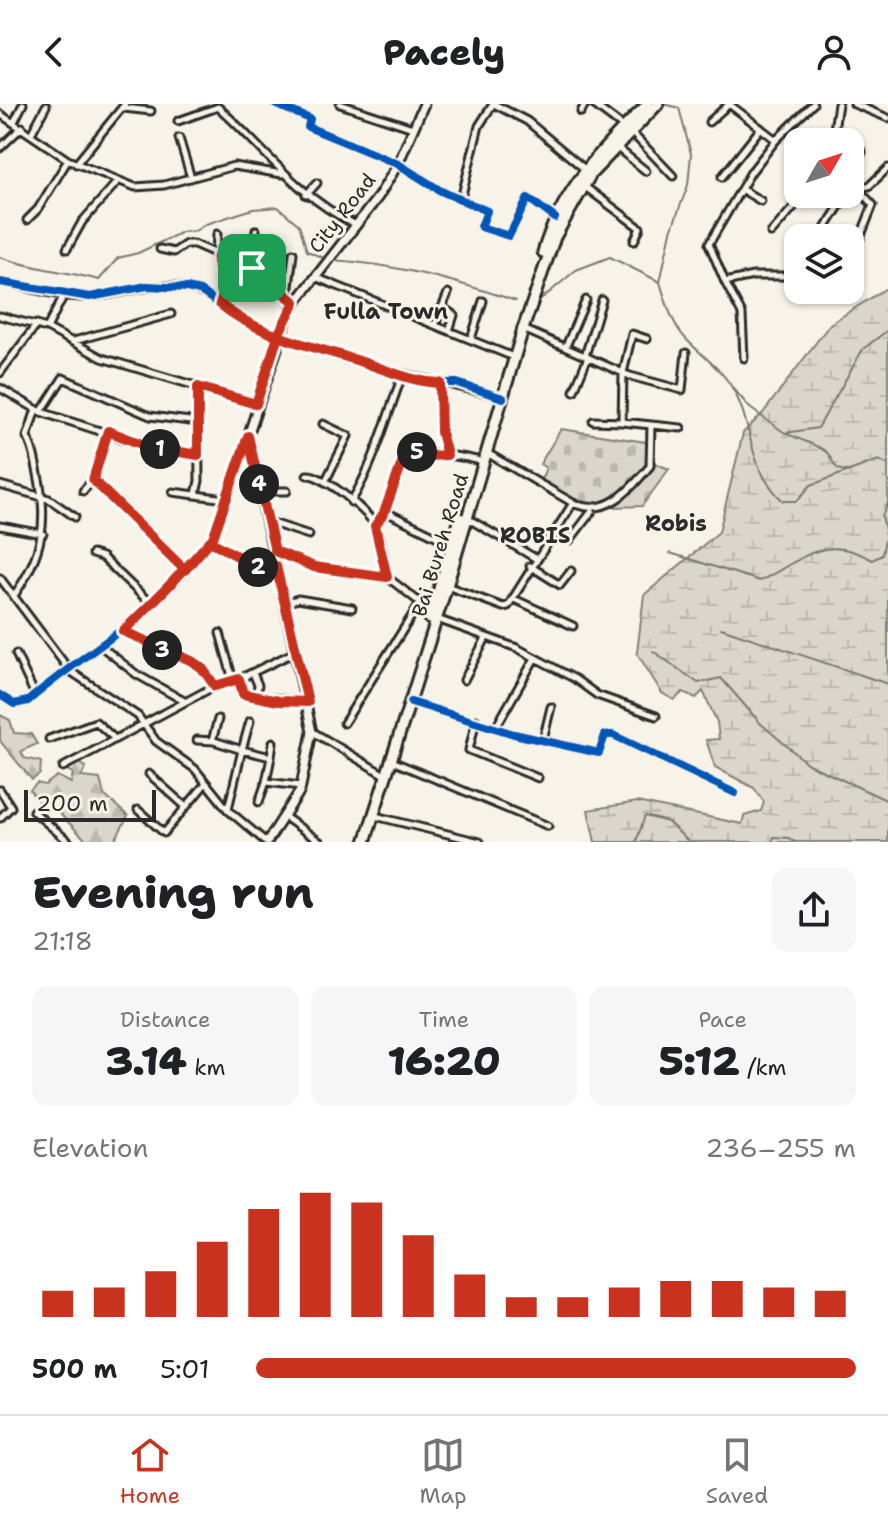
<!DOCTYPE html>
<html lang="en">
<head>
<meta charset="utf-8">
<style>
  :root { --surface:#fff; --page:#f6f6f6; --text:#202124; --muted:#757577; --line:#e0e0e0; --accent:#c8321e }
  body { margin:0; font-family:"Shantell Sans",sans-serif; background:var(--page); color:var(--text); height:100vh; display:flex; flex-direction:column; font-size:30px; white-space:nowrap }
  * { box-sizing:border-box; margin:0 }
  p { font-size:26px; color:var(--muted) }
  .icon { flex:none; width:44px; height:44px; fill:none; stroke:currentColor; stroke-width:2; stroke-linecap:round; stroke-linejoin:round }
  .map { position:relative; height:738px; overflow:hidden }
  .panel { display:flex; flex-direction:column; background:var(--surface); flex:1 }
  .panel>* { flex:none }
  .needle { width:52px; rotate:51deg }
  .fabs { position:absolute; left:784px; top:24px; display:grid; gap:16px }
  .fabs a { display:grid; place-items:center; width:80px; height:80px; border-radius:16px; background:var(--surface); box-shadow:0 2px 6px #0004; font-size:40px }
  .scale { position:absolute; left:24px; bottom:20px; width:132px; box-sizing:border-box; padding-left:8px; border:4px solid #2b2b2b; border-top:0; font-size:22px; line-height:28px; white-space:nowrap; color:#2b2b2b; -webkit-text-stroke:6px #f7f3e8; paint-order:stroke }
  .pin { position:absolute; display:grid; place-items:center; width:68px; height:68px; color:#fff; margin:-34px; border-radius:16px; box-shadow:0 4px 12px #0006 }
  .km { position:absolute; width:40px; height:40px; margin:-20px; border-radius:50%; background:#222; color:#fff; font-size:22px; line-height:40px; text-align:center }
  .round { display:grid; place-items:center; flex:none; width:84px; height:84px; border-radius:16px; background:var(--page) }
  .summary { display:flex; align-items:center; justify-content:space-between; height:136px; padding:0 32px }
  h1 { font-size:44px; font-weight:800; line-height:60px }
  .figures { display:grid; grid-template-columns:repeat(3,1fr); gap:12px; height:136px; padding:8px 32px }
  .figures div { display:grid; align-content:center; border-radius:16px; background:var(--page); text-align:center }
  .figures b { font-size:40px; font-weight:800 }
  .figures small { font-size:22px; font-weight:400 }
  .figures p { font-size:22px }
  .chart { height:224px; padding:16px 32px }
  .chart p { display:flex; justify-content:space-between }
  .chart svg { width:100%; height:144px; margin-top:8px; stroke:var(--accent); stroke-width:6 }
  ul { padding:0 32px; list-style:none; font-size:26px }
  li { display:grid; grid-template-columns:128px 96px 1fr; align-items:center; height:60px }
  li i { height:20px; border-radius:10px; background:var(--accent) }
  header { display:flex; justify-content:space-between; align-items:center; height:104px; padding:0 32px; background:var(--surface); font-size:36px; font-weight:800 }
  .tab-bar { display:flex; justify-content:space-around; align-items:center; height:112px; border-top:2px solid var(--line); background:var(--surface); font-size:22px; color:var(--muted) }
  .tab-bar a { display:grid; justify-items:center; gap:4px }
  .tab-bar .current { color:var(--accent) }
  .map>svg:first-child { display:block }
  .forest { fill:url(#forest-firs); stroke:#82807c; stroke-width:2 }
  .wetland { fill:url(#wetland-marsh); stroke:#82807c; stroke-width:2 }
  .cemetery { fill:url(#cemetery-stones); stroke:#82807c; stroke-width:2 }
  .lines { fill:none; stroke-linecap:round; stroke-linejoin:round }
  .stream { stroke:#7a7874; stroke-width:2 }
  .minor-casing { stroke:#2b2b2b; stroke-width:11 }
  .secondary-casing { stroke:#2b2b2b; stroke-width:13 }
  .trunk-casing { stroke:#2b2b2b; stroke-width:15 }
  .minor { stroke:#f7f3e8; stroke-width:5 }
  .secondary { stroke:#f7f3e8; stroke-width:7 }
  .trunk { stroke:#f7f3e8; stroke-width:9 }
  .cycleway-casing { stroke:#f7f3e8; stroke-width:13 }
  .cycleway { stroke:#0057b8; stroke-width:8 }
  .route-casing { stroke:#fff; stroke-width:16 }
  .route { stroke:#c8321e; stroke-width:10 }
  .labels { text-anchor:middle; stroke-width:6; stroke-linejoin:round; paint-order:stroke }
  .street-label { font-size:20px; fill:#2b2b2b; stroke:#f7f3e8 }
  .neighbourhood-label { font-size:22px; font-weight:bold; fill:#2b2b2b; stroke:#f7f3e8 }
</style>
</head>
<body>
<header><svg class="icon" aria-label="back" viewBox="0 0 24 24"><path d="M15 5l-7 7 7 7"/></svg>Pacely<svg class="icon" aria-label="person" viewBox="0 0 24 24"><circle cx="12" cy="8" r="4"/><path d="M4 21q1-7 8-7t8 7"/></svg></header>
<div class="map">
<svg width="888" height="738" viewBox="0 0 888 738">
  <defs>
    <pattern id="forest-firs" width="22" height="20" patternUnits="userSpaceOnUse" patternTransform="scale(2)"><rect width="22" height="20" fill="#dad6cc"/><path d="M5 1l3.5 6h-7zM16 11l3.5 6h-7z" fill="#bbb8af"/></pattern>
    <pattern id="wetland-marsh" width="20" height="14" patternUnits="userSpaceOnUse" patternTransform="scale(2)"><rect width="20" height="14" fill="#dad6cc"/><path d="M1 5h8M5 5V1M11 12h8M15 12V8" fill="none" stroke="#bbb8af"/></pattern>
    <pattern id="cemetery-stones" width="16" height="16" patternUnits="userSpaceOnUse" patternTransform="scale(2)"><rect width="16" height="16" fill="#dad6cc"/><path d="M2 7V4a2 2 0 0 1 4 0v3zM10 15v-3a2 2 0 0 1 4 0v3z" fill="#bbb8af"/></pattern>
  </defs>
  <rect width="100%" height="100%" fill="#f7f3e8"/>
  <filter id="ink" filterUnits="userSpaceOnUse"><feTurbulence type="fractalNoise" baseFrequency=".0125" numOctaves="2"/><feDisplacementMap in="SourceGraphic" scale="16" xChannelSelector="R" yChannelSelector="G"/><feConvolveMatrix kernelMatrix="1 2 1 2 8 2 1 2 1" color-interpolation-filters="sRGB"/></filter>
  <g filter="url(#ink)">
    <path class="forest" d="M 0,611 L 10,616 L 14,629 L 31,630 L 37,640 L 21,647 L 24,654 L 41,658 L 40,670 L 32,676 L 0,637 Z
      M 75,657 L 86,663 L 81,673 L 100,675 L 104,691 L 128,712 L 114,738 L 86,736 L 58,708 L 59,696 L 50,694 L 41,702 L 30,686 L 37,679 L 45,681 L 57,672 L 71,679 L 73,669 L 65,665 Z"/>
    <path class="wetland" d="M 888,183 L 888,738 L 595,738 L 588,706 L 637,698 L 742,720 L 744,712 L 761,707 L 764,698 L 754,684 L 715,663 L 706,636 L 719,635 L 717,618 L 703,587 L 696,594 L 683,588 L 674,596 L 662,589 L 637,549 L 644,491 L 719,428 L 743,329 L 763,309 L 830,220 Z"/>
    <path class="cemetery" d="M 561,325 L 652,339 L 655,359 L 669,365 L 642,402 L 587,404 L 540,378 L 546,364 L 540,360 Z"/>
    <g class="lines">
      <path class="stream" d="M 0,153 C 32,165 66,167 99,176 L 118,154 L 138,149 L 182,128 L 195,127 L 206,120 L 253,105 L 278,103 L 299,121 L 307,147 L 326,155
        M 332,156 C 396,160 456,177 516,197
        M 660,178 L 671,127 L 688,81 L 691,50 L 679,4 L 664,0
        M 537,199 L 576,166 L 610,153 L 660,178 C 666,198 672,220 686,235 C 700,250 718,262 730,280 C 756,321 743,358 783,397 L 797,397 L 811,381 L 879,356 L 888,361
        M 733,284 L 750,304 L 785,329 L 818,324 L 863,245 L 888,226
        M 786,329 C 796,335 823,342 829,351 C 835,360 834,367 848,367
        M 670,449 L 760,477 C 803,456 824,428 872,456 L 882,451 L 886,430 L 882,412 L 888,399
        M 721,524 L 888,580
        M 653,547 L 698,579 L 721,574 L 760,619 L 808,660 L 888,697
        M 636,738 L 645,712 L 668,718 L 689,738
        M 772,738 L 774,733 L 789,734 L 795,738"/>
      <defs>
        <path id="minor" d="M 275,0 L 310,15 L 308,23 L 398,60 L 441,87 L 487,107 L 481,123 L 509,132 L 528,94 L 555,114
          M 340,0 L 413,24
          M 494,0 L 527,17 L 587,67
          M 593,0 L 634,31 L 673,72
          M 729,0 L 776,36
          M 854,0 L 888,14
          M 124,4 L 151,7
          M 581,8 L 585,0
          M 0,10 L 68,56 L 135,83 L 164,81 L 234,62 L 282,70
          M 178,17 L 218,3 C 264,44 297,92 354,120
          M 14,18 L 23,0
          M 709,18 L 729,0
          M 31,30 L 46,2
          M 179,34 L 191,74
          M 832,38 L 838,0
          M 615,42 L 646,67
          M 0,44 L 22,23
          M 76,60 L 125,0
          M 850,72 L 862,48
          M 722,73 L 761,24
          M 584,82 L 640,124 L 634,137
          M 741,85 L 761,97
          M 850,85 L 869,82 L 888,64
          M 306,91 L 317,79
          M 461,95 L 479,22 L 493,0
          M 27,116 L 38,105 L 68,56
          M 771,129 L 805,90
          M 819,134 L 847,90
          M 858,139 L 873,101 L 859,86
          M 67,145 L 82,118 L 117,78
          M 160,145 L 174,148 L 186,140 L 194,140 L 263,170 L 295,198
          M 216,151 L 217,130
          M 218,153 L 226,184 L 220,200
          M 798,163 L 793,172 L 753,172 L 725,178 L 709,140 L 751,68 L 776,36 L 813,0
          M 252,164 L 256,126
          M 315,173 L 511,252
          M 0,178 C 29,183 61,194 90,193 C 124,191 153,176 187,184 C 211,189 224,208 245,217 C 269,228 295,236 319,246 C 379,269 442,276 502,294
          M 725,178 L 742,210 L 744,254
          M 288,191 L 293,149
          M 442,203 L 454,211 L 449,227
          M 0,212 L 47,224 L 102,254 L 256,300
          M 435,221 L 448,189
          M 47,224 L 64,191
          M 521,224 L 630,272 L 682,286 L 686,249
          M 471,235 L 483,197
          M 647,235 L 632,230 L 623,269 L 622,318 L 681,324
          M 74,237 L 171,210
          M 566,242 L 586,196
          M 585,252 L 602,196
          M 0,269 L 37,220
          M 440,279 L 441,328 L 447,351
          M 0,284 L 41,308 L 149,343 L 198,351
          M 574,287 L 588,253
          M 41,308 L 63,274 L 150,312 L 198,318
          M 593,317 L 622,318
          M 323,320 L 348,332 L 325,378
          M 108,327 C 100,344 101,359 93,376 L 94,380 L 119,399 L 185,466
          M 407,345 C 432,353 458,349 483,358
          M 487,349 L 573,399 C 606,414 629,387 650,362 L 651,321
          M 307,371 C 322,369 370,409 376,423 C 382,438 385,457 387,473 L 431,507
          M 0,381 L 49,395 L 75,413
          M 83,387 L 93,376
          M 260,387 L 287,387
          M 173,388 L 226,395
          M 196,390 L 199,377 L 198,283
          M 351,398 C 375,358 386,315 402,272
          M 384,407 L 452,440
          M 467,414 L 535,454
          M 266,417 L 309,431
          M 0,422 L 43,430
          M 375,422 L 384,409 L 408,341
          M 555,427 L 570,436 L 592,407
          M 210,437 L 255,462 L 276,462
          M 275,447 L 314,463 L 387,473
          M 92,450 L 102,453 L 152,501
          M 530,462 L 560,481 L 571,467
          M 0,474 L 70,567 L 138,612 L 156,637 L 195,665 L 228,706 L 266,738
          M 447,482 L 503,503 L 508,502 L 573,399
          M 15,490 C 43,450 48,417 38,370 C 35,357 34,344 27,333 L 36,305
          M 514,495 L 573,522
          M 285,499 L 298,495 L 352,504
          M 437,515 L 517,544 L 575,575 L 597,591 L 656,612
          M 123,527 L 192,557 L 202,564 L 215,582
          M 220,529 L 233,576
          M 102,543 L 136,570 L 184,597
          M 16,550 L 35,591
          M 239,575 L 243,590 L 256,592 L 258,581 L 253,569
          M 464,576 L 486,534
          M 0,591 L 14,600 L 28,597 C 90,543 164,507 211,436 C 231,406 230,364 248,333
          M 256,592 L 307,598
          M 411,598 L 514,630 L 599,649 L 605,631 L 613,631 L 735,689
          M 476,616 L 469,646 L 538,674
          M 250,617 L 242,646 L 271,653 L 266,678 L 301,682
          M 344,619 L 420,499
          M 496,623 L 535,554
          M 313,628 L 383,670
          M 49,635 L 96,618 L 115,635
          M 197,636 L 214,637 L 242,646 L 228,705
          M 543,636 L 551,603
          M 212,637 L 218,615
          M 271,653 L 273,638
          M 392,657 L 548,722
          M 63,663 L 215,582 L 239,575 L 295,548
          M 149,670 L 186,703 L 206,679
          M 0,686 L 11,703 L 0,714
          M 259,698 L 266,678
          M 138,706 L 164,729 L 186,703
          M 33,707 L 69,738
          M 375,712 L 480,738
          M 285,713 L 320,738"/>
        <path id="secondary" d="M 267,738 L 300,687 L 312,628 L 248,332 L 290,206 L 378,93 L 398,60 L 424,0"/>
        <path id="trunk" d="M 543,148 C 561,87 603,43 648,0
          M 430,515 L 460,414
          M 365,738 L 447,482 L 523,225 L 555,133 L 591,70 L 658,0"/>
      </defs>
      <use href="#minor" class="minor-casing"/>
      <use href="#secondary" class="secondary-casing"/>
      <use href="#trunk" class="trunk-casing"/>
      <use href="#minor" class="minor"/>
      <use href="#secondary" class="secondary"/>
      <use href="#trunk" class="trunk"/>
      <defs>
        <path id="cycleway" d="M 275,0 L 310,15 L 308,23 L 398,60 L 441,87 L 487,107 L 481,123 L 509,132 L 528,94 L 555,114
          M 0,178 L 90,193 L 147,182 L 187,184 L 200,187 L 244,217 L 323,247 L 402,272 L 431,279 L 457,279 L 503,294
          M 0,591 L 14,600 L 28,597 C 89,544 166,506 212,435 C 231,405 230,363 248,332
          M 411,598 L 514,630 L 599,649 L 605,631 L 613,631 L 735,689"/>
      </defs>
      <use href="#cycleway" class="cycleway-casing"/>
      <use href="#cycleway" class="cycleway"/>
    </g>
  </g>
  <g class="lines" filter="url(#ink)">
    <defs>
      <path id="route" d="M 252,164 L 295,198 L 279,229 L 256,300 L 198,283 L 198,351 L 149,343 L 108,327 L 93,376 L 185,466 L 210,437 L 255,462 L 276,462 L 308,598 L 278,597 L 243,590 L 239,575 L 215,582 L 202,564 L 192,557 L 123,527 C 154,498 182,469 210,437 L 213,434 L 248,332 L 275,447 L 314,463 L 387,473 L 375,422 L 384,409 L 407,345 L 429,352 L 447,351 L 441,328 L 440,279 C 414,278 392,268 368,260 C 320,243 260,234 220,200 L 226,184 L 217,158 L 218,152 L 252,164"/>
    </defs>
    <use href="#route" class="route-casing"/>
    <use href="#route" class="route"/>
  </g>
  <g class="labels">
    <g class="street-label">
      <text transform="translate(342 109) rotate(-52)" y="7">City Road</text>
      <text transform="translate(440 441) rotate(-73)" y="7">Bai Bureh Road</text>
    </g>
    <g class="neighbourhood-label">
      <text x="386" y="215">Fulla Town</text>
      <text x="676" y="427">Robis</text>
      <text x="535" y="439">ROBIS</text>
    </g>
  </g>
</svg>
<div class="fabs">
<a><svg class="needle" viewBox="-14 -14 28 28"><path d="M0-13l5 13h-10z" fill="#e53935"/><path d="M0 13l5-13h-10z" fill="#757577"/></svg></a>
<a><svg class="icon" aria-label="layers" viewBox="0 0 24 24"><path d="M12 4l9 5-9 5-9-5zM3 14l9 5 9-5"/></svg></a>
</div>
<div class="scale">200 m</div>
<div class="pin" style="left:252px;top:164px;background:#1e9e55"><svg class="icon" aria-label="arrive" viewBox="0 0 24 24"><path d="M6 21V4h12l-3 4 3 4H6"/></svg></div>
<b class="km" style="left:160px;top:345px">1</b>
<b class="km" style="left:258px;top:463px">2</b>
<b class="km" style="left:162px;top:546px">3</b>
<b class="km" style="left:259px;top:380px">4</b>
<b class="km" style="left:417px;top:348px">5</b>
</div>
<section class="panel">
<div class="summary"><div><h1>Evening run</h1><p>21:18</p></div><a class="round"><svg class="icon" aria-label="share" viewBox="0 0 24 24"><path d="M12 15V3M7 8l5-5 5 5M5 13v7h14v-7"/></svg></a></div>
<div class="figures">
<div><p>Distance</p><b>3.14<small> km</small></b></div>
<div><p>Time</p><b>16:20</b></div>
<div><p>Pace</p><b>5:12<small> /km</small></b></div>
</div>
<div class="chart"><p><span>Elevation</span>236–255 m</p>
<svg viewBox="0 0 160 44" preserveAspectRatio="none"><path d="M5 44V36M15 44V35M25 44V30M35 44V21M45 44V11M55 44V6M65 44V9M75 44V19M85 44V31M95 44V38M105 44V38M115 44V35M125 44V33M135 44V33M145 44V35M155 44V36"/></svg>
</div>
<ul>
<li><b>500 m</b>5:01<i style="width:100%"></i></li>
</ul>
</section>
<nav class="tab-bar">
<a class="current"><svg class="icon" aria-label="home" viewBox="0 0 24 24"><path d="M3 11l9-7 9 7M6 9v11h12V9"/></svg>Home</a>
<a><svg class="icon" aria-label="map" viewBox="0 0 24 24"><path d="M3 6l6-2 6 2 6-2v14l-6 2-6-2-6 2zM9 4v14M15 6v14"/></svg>Map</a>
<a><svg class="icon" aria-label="saved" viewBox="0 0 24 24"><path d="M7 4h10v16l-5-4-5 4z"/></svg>Saved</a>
</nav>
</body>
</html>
